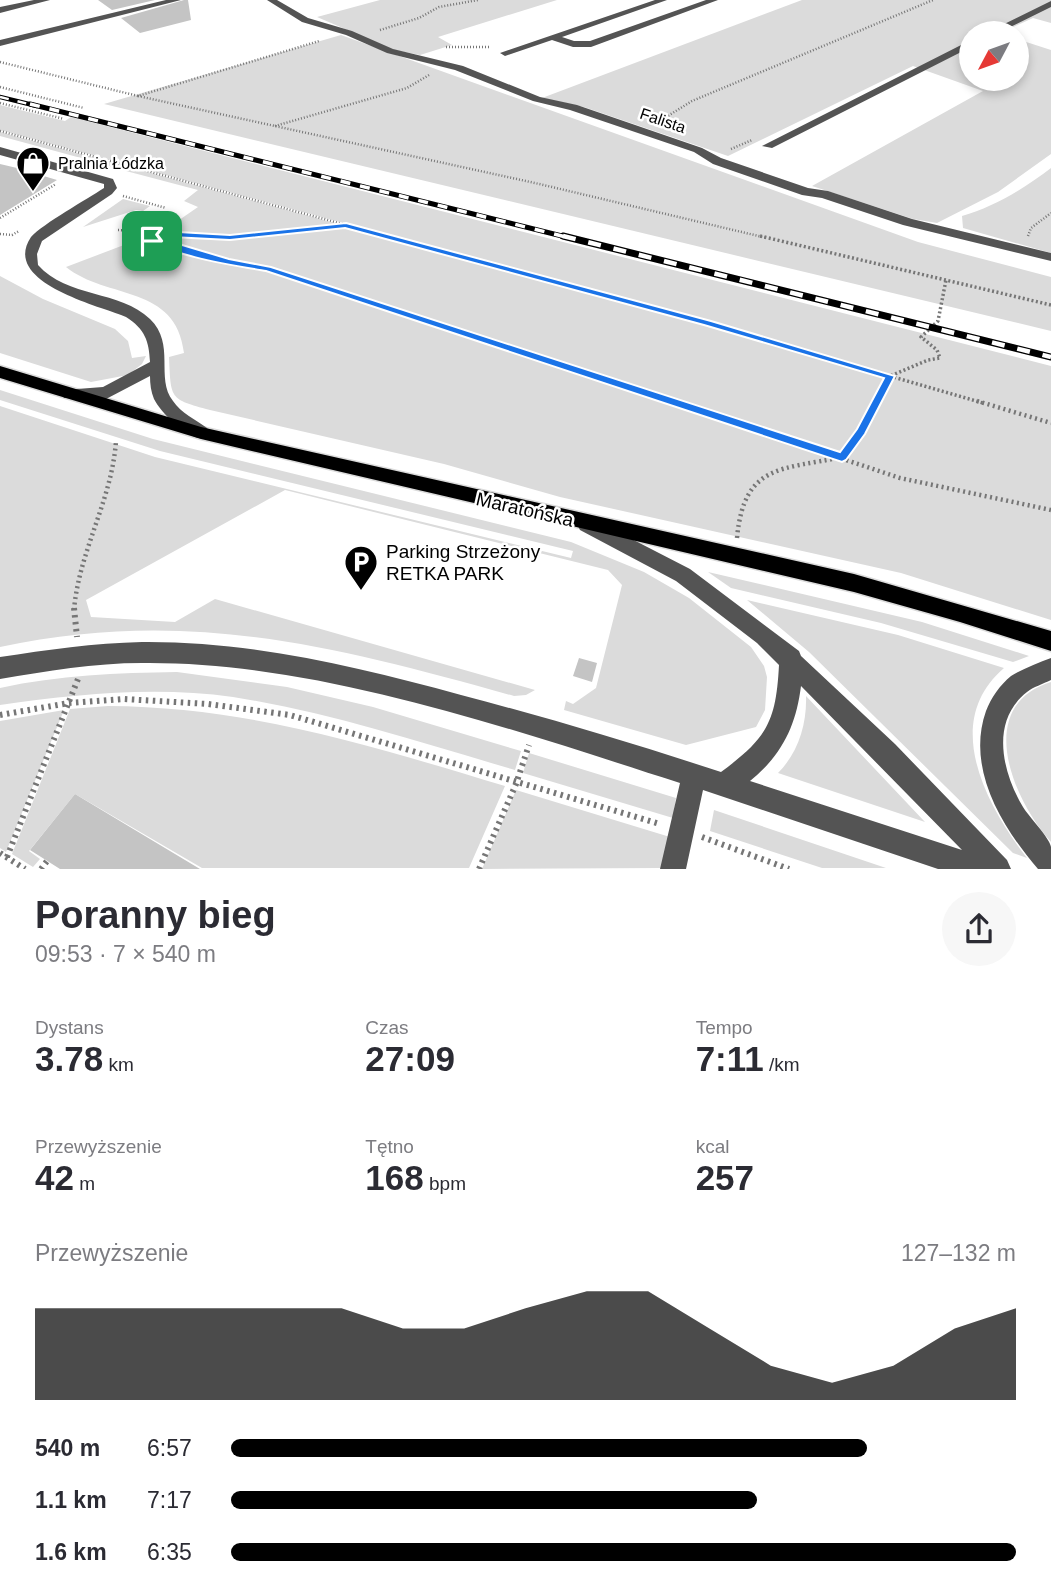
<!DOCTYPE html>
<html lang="pl">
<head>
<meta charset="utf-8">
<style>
  :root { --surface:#fff; --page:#f7f7f7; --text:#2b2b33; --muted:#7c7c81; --accent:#000 }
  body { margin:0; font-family:Arial,sans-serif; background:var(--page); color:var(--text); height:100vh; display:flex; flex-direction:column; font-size:26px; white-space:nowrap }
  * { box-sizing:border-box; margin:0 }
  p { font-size:23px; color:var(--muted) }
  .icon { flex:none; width:38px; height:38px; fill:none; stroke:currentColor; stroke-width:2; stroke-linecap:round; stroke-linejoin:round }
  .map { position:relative; height:869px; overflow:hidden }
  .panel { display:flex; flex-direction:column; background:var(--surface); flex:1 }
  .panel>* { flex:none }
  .needle { width:46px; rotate:229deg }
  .tools { position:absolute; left:959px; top:21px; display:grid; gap:14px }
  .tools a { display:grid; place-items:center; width:70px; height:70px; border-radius:50%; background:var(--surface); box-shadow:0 4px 10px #0003; font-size:35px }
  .pin { position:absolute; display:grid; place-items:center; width:60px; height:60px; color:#fff; margin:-30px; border-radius:14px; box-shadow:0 4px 10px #0006 }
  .round { display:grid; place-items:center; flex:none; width:74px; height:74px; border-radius:37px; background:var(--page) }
  .headline { display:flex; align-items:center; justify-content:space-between; height:119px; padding:0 35px }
  h1 { font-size:38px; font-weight:600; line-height:52px }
  .metrics { display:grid; grid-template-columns:repeat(3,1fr); gap:10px; height:119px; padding:7px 35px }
  .metrics div { display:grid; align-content:center }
  .metrics b { font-size:35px; font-weight:600 }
  .metrics small { font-size:19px; font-weight:400 }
  .metrics p { font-size:19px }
  .chart { height:196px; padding:14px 35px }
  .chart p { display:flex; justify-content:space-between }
  .chart svg { width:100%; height:126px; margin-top:7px; fill:var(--accent); opacity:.7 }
  ul { padding:0 35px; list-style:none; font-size:23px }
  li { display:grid; grid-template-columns:112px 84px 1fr; align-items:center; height:52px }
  li i { height:18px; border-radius:9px; background:var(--accent) }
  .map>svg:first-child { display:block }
  .green { fill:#dbdbdb }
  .building { fill:#c4c4c4 }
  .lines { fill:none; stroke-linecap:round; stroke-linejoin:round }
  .major-casing { stroke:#dbdbdb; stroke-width:3 }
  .path-far3 { stroke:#767676; stroke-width:2.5; stroke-dasharray:1 2; stroke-linecap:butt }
  .path-far2 { stroke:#767676; stroke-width:3.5; stroke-dasharray:2 2.5; stroke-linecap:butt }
  .path-far1 { stroke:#767676; stroke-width:4.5; stroke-dasharray:2 3.5; stroke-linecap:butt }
  .path { stroke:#767676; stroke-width:6; stroke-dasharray:2.5 4.5; stroke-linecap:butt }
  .minor { fill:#545454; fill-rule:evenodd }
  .major { fill:#000; fill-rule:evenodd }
  .rail-far2-casing { stroke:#000; stroke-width:4.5 }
  .rail-far1-casing { stroke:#000; stroke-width:5 }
  .rail-casing { stroke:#000; stroke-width:7 }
  .rail-far2 { stroke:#fff; stroke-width:2.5; stroke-dasharray:9; stroke-linecap:butt }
  .rail-far1 { stroke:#fff; stroke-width:3.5; stroke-dasharray:10; stroke-linecap:butt }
  .rail { stroke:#fff; stroke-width:4.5; stroke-dasharray:13; stroke-linecap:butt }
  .route { fill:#1a73e8; stroke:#fff; stroke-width:2; fill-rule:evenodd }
  .labels { text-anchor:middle; stroke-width:5; stroke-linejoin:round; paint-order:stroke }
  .far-street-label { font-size:16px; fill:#000; stroke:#fff }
  .far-poi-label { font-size:16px; fill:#000; stroke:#fff; text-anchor:start }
  .street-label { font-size:19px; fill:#000; stroke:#fff }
  .poi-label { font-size:19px; fill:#000; stroke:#fff; text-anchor:start }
</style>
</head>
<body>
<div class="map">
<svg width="1051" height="869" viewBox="0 0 1051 869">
  <rect width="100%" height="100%" fill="#fff"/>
  <path class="green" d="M 380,0 L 557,0 L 438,37 L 452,45 L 420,55 L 394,50 L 317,17 Z
    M 802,0 L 1051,0 L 1051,23 L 1033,18 L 1000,33 L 971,33 L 971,79 L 1017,79 L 1017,39 L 1051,50 L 1051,154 L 998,192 L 937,223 L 913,219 L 812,186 L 983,91 L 913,66 L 728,156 L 584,107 L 542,98 Z
    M 341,35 L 918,242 L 1051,277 L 1051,331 L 104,104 Z
    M 0,105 L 65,121 L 71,117 L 1051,366 L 1051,620 L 901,573 L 560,497 L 444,464 L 210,410 C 169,399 171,399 169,357 L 184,353 C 176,284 107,300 66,267 L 166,229 L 198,207 L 184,201 L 198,190 L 107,166 L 98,171 L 95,171 L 103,164 L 0,136 L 0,132 L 758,338 L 760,336 L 0,130 Z
    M 1051,168 L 1051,253 L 963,228 L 962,216 C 994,207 1025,188 1051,168 Z
    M 123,199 L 150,206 L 143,211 L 136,210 L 83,227 Z
    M 0,276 L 43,299 L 115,329 L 128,341 L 132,358 L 146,356 L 142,364 L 128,375 L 91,382 L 0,353 Z
    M 0,390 L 153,439 L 571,542 L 644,572 L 689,598 L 751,647 L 764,666 L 767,677 L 765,710 L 756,727 L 686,745 L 564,710 L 566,701 L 573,704 L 596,688 L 622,585 L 608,570 L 285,490 L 86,600 L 91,617 L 175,622 L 215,599 L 535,690 L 526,695 L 514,696 C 334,646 187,607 0,647 L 0,406 L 155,457 L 571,558 L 573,551 L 160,451 L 0,400 Z
    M 708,572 L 922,622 L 1029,656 L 1013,662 L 881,623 L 731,588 Z
    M 747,600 L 898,635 L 1004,668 C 941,722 986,805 1027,858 L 1013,853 L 809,652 Z
    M 177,672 L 287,687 L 373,707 L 521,751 L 515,770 C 422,743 329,712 233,697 C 155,686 77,694 0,705 L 0,688 C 59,675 117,673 177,672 Z
    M 1051,682 L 1051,842 C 1013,800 973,706 1051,682 Z
    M 806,696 L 925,822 L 778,773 C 798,753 807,724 806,696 Z
    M 108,706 C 251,707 371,746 505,786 L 469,868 L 202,868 L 75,794 L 29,851 L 40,859 L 33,867 L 12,854 L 70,709 Z
    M 64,710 L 6,852 L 0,848 L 0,721 Z
    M 529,753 L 676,798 L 673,818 L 523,773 Z
    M 516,790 L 670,837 L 661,868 L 482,869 Z
    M 714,810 L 886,868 L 822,868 L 710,831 Z"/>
  <path class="building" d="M 98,0 L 155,0 L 112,10 Z
    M 184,0 L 188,0 L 191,20 L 140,33 L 121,18 Z
    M 0,164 L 17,168 L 57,180 L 0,215 Z
    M 579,658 L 597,663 L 592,682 L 573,676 Z
    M 75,794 L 200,869 L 60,869 L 30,850 Z"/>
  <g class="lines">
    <defs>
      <path id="major" d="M 0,366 L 201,427 L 854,574 L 1051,631 L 1051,651 L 960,622 L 854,592 L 201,439 L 0,378 Z"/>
    </defs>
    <use href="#major" class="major-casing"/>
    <path class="path-far3" d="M 380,30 L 419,18 L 439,7 L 478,0
      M 446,47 L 489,47
      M 0,62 L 138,96 L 319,41
      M 0,87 L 84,108
      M 138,96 L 535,183 L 767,238
      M 0,103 L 64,119
      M 658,122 L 692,101 L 933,0
      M 275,126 L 407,88 L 429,75
      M 0,131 L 394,238
      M 731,149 L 752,140
      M 123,196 L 166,208
      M 0,218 L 56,184
      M 118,230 L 230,237 L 341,226
      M 144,233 L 149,238
      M 0,234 L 12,235 L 19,231
      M 1028,236 L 1031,228 L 1051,213"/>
    <path class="path-far2" d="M 147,236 L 152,241 L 228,262 L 267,268 L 674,403
      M 217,236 L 238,236
      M 387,236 L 707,323 L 983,403
      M 760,236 L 1051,305
      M 876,403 L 890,376 L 928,360 L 940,358 L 937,350 L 921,337 L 938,321 L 946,280"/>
    <path class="path-far1" d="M 669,401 L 900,478 L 1051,510
      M 977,401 L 1051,423
      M 737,538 C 744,463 782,470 842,457 L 861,431 L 877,401
      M 74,610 C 79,551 112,500 116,441"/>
    <path class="path" d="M 74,608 L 77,637
      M 0,715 L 69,703 L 124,699 L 208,704 L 290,715 L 660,824
      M 702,837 L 789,869
      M 0,853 L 25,869
      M 7,857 L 78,679
      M 41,869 L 47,861
      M 479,869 L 516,784 L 529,745"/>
    <path class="minor" d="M 34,0 L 50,0 L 0,13 L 0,7 Z
      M 166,0 L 181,0 L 0,46 L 0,40 Z
      M 267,0 L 277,0 L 308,18 L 352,31 L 393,49 L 463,66 L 540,97 L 577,105 L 702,148 L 721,158 L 808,188 L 828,191 L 912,219 L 1051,253 L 1051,261 L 903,225 L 822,198 L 802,195 L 713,164 L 694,152 L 570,110 L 533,101 L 455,70 L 387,53 L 346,35 L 302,22 Z
      M 655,0 L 667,0 L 562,37 L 574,41 L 590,41 L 706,0 L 718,0 L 591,47 L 573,47 L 552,40 L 505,56 L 500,53 Z
      M 1051,1 L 1051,7 L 998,33 L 986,33 Z
      M 971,40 L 971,47 L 772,148 L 762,146 Z
      M 0,147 L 113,179 L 117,188 L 112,194 L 42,241 L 37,254 L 38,265 C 67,298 120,290 150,319 C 176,344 155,378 173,401 C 181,413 196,420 207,428 L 210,433 L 207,438 C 191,443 161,413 154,399 C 151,392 150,384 150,376 L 106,399 L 64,398 L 62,394 L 64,390 L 103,387 L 150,362 C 149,341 145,329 126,317 C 101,306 0,283 31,237 C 44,223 86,200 104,188 L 104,184 L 0,155 Z
      M 587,516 L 690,569 L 799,651 L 801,656 L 895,744 L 1007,860 L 1011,869 L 938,869 L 703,790 L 686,869 L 660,869 L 680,783 C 514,730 317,661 142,663 C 94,663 47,671 0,679 L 0,657 C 47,650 94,643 142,642 C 251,641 358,667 461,695 C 549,718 635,744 721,772 C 767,738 776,722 779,665 L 757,643 L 676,581 L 580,530 L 577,524 L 580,518 ZM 801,686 L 962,850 L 750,781 C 782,755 796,726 801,686 Z
      M 1051,658 L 1051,680 C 1043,684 1033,687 1027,692 C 990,721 1002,772 1023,807 C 1029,817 1049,837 1051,847 C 1051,853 1051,862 1051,869 L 1038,869 C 1001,826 966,768 986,711 C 991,698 1000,685 1011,676 C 1022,669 1038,663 1051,658 Z"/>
    <use href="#major" class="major"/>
    <defs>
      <path id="rail-far2" d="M 0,97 L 37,106"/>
      <path id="rail-far1" d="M 30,104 L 570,238"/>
      <path id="rail" d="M 563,236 L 1051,357"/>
    </defs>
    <use href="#rail-far2" class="rail-far2-casing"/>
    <use href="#rail-far1" class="rail-far1-casing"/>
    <use href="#rail" class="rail-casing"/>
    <use href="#rail-far2" class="rail-far2"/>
    <use href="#rail-far1" class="rail-far1"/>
    <use href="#rail" class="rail"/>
  </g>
  <path class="route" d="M 346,223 L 711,321 L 895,376 L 865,434 L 846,460 L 842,462 L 266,271 C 236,266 158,254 139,233 L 144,230 L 230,235 ZM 345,228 L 704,325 L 884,378 L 857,429 L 840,452 L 271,267 L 229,259 L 152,236 L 230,240 Z"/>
  <defs>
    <symbol id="shop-pin" viewBox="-11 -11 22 30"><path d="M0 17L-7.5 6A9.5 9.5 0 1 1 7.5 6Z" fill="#000" stroke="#fff"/><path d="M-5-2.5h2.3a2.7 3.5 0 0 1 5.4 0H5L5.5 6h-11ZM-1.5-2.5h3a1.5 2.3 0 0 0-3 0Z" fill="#fff"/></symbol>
    <symbol id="parking-pin" viewBox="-11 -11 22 30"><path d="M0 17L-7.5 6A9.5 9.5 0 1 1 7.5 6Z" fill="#000" stroke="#fff"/><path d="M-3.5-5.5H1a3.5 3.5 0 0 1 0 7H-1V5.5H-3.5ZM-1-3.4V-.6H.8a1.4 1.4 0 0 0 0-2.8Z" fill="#fff"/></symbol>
  </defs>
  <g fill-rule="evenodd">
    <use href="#shop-pin" x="14" y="144" width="38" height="52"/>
    <use href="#parking-pin" x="342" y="543" width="38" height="52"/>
  </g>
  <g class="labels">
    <g class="far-street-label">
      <text transform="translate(663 120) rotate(19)" y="6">Falista</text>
    </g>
    <g class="far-poi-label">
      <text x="58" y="169">Pralnia Łódzka</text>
    </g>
    <g class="street-label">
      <text transform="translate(525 509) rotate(13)" y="7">Maratońska</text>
    </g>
    <g class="poi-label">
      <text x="386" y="558">Parking Strzeżony<tspan x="386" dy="22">RETKA PARK</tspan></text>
    </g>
  </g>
</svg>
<div class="tools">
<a><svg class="needle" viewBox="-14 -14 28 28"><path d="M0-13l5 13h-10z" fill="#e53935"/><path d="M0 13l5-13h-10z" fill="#7c7c81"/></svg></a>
</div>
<div class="pin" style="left:152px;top:241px;background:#1e9e55"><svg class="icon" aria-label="arrive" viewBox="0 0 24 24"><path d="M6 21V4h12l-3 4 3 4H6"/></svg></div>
</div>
<section class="panel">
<div class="headline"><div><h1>Poranny bieg</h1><p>09:53 · 7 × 540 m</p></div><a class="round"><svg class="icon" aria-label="share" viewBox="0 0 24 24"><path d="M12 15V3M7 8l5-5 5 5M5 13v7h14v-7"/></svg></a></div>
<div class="metrics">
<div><p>Dystans</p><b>3.78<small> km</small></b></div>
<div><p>Czas</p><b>27:09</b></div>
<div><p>Tempo</p><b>7:11<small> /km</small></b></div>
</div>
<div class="metrics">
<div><p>Przewyższenie</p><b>42<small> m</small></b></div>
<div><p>Tętno</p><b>168<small> bpm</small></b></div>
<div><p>kcal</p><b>257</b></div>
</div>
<div class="chart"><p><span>Przewyższenie</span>127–132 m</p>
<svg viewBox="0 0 160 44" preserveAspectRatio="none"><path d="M0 44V12L10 12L20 12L30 12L40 12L50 12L60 19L70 19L80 12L90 6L100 6L110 19L120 32L130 38L140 32L150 19L160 12V44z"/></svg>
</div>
<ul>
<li><b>540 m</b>6:57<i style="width:81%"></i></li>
<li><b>1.1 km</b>7:17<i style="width:67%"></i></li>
<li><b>1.6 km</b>6:35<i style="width:100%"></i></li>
</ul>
</section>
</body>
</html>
